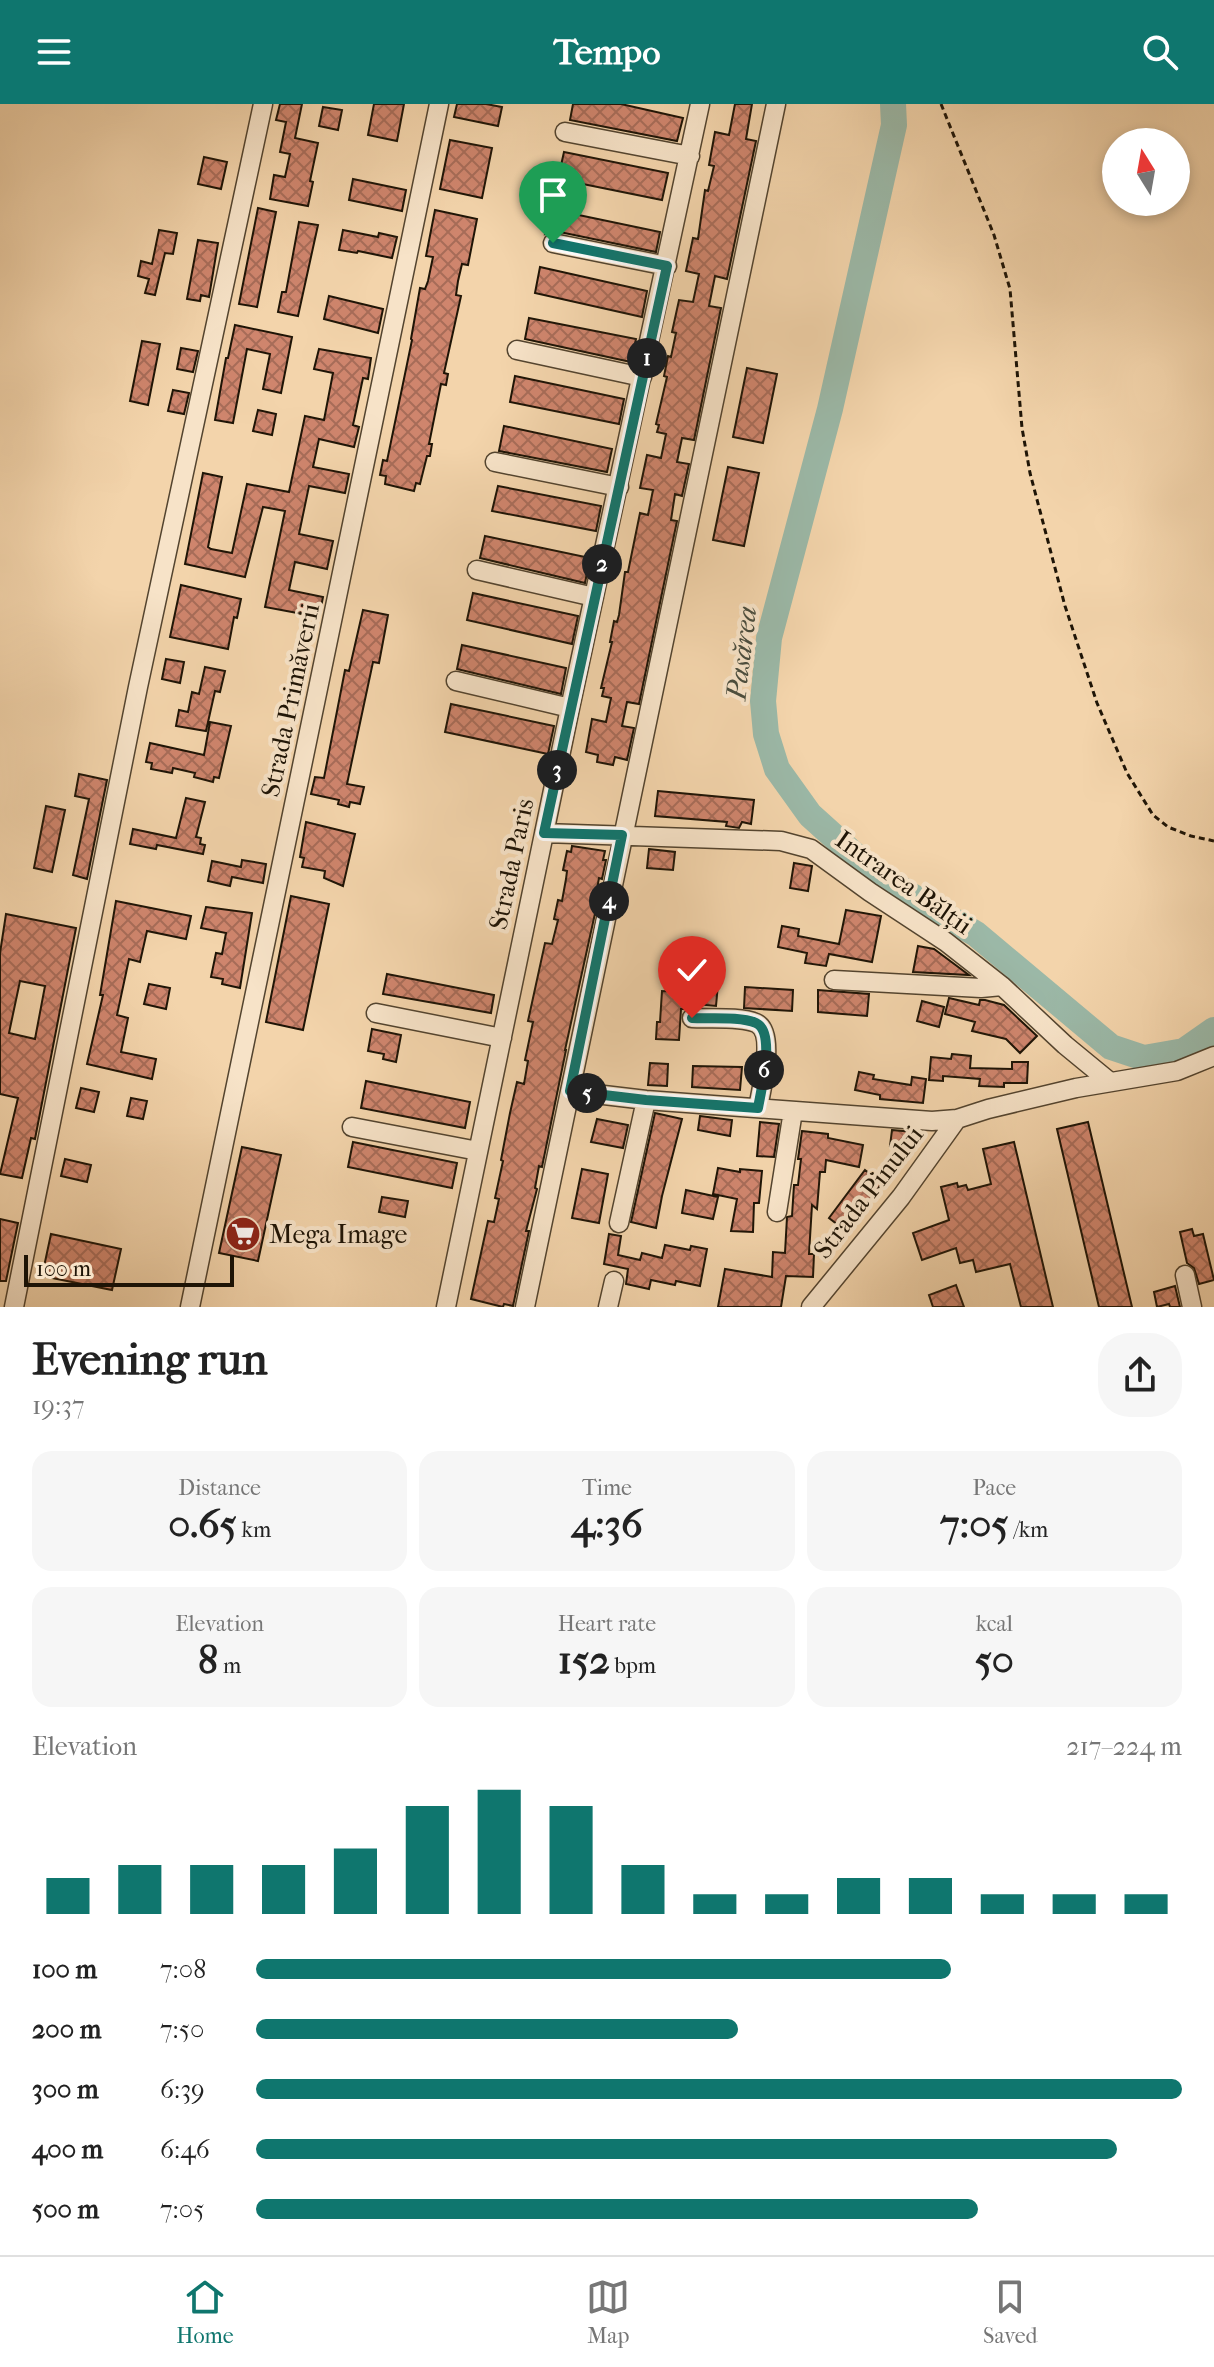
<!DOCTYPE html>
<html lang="en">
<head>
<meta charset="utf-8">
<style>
  :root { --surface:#fff; --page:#f6f6f6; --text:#222; --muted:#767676; --line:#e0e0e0; --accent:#0f766e }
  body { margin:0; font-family:"IM FELL French Canon",serif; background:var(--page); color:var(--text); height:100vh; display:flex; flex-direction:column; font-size:30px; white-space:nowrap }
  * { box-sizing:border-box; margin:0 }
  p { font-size:26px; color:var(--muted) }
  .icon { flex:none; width:44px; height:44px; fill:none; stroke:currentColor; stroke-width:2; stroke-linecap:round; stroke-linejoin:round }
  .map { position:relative; height:1203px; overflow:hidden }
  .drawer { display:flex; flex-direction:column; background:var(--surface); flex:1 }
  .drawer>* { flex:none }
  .needle { width:52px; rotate:349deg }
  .tools { position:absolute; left:1102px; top:24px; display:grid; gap:16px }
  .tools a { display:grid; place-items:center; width:88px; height:88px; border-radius:50%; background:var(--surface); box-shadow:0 4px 12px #0003; font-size:40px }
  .scale { position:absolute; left:24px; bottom:20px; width:210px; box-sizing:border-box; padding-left:8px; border:4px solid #1e1406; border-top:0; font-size:22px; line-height:28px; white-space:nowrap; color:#1e1406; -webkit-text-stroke:6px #f7e3c8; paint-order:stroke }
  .pin { position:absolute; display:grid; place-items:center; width:68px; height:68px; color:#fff; margin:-82px -34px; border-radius:50% 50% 50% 0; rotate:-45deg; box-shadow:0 0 8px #0007 }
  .pin .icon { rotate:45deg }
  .km { position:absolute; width:40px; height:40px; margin:-20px; border-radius:50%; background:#222; color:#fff; font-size:22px; line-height:40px; text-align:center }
  .round { display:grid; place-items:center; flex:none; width:84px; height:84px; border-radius:32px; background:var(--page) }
  .summary { display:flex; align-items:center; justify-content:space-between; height:136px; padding:0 32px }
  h1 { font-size:44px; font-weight:800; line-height:60px }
  .figures { display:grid; grid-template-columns:repeat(3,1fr); gap:12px; height:136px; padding:8px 32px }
  .figures div { display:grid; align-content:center; border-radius:20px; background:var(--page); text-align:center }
  .figures b { font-size:40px; font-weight:800 }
  .figures small { font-size:22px; font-weight:400 }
  .figures p { font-size:22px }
  .chart { height:224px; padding:16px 32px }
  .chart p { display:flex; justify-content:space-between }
  .chart svg { width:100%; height:144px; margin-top:8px; stroke:var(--accent); stroke-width:6 }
  ul { padding:0 32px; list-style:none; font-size:26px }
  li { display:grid; grid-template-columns:128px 96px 1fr; align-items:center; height:60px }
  li i { height:20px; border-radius:10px; background:var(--accent) }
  header { display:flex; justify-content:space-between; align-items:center; height:104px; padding:0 32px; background:var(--accent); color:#fff; font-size:36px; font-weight:800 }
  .tab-bar { display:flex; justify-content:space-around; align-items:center; height:112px; border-top:2px solid var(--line); background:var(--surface); font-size:22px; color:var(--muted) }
  .tab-bar a { display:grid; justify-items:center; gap:4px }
  .tab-bar .current { color:var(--accent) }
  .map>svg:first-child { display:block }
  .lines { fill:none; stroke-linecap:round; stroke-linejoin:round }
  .river { stroke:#9bb8a7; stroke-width:26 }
  .building { fill:url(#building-cross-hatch); stroke:#1e1406; stroke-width:2; fill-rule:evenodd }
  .minor-casing { stroke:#53442f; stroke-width:21 }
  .path { stroke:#1e1406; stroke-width:3; stroke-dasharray:6 4; stroke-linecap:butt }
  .minor { stroke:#f7e3c8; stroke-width:18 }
  .route-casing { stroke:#fff; stroke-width:16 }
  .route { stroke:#0f766e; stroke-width:10 }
  .labels { text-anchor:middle; stroke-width:8; stroke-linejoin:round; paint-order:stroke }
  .street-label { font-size:26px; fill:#1e1406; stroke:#f7e3c8 }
  .poi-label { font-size:26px; fill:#1e1406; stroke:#f7e3c8; text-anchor:start }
  .water-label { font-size:28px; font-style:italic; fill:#4a4d3e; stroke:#f7e3c8 }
</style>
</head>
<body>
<header><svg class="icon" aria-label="menu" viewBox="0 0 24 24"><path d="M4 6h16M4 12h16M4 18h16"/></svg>Tempo<svg class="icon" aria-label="search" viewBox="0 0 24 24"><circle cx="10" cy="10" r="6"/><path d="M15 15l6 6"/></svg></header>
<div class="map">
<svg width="1214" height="1203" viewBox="0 0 1214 1203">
  <defs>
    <pattern id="building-cross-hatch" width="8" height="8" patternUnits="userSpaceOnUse" patternTransform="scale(2)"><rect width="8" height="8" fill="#cf856d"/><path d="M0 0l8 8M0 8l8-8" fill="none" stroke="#a76c58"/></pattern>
  </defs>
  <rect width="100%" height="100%" fill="#f3d4ab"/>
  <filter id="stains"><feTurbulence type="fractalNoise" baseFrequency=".0025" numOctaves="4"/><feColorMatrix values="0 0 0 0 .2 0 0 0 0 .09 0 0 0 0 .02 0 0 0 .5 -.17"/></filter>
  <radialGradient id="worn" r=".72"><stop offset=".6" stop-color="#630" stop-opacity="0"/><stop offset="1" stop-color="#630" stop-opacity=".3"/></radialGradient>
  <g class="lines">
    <path class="river" d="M 893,0 L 894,21 L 830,305 L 769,534 L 763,597 L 766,630 L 777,665 L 810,711 L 871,766 L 915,794 L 976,830 L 1111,943 L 1144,954 L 1184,947 L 1214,926"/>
  </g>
  <path class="building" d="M 280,0 L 302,0 L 295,34 L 318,39 L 310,77 L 313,78 L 308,102 L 270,95 L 274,71 L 285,73 L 290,50 L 280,48 L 286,18 L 276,16 Z
    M 374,0 L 404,0 L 397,37 L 368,31 Z
    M 457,0 L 486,0 L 502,3 L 498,22 L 454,13 Z
    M 573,0 L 621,0 L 683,14 L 677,37 L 570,16 Z
    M 735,0 L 752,0 L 746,35 L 756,37 L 727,175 L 715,172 L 709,202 L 721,204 L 694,336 L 682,334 L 677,358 L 689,360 L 682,392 L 675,390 L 671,416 L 677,417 L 639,600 L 627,598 L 622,622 L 634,624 L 627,656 L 615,653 L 613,661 L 597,658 L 598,651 L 586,648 L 592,615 L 606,618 L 611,594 L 602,592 L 604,584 L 601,584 L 612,538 L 610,538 L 614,517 L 617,518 L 619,511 L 625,468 L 628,468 L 640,409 L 648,411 L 653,386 L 640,384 L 647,351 L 661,354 L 666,330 L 657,328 L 659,321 L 656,320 L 667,273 L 664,272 L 668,252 L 671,253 L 676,229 L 672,228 L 679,196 L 693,198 L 699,170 L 686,167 L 693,134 L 698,135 L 705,86 L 708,87 L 714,62 L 709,61 L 715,28 L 729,31 Z
    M 323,3 L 342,6 L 338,26 L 319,22 Z
    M 450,36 L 492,44 L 482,94 L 440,85 Z
    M 564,48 L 668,69 L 662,96 L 558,75 Z
    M 204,53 L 227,58 L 221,85 L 198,80 Z
    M 353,75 L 406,86 L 402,107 L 349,96 Z
    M 258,104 L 276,108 L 257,203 L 239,200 Z
    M 550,105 L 660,128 L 656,148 L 555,127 L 545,130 Z
    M 435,106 L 477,115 L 468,161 L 462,160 L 458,177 L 456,191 L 461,192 L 444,269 L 448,270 L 446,281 L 441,280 L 429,340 L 432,340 L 430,352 L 427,352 L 420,380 L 416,379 L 414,387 L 385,380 L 386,372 L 380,371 L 383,356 L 387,357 L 412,236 L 411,235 L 420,184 L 425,185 L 428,177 L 433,153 L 426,152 Z
    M 299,118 L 318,121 L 298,212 L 278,208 L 282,188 L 286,188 Z
    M 159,126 L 177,129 L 173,150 L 165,149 L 155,191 L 145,189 L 149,175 L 138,172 L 141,157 L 152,160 Z
    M 343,126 L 378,133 L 379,129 L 397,133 L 392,154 L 358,147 L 357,149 L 339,146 Z
    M 198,136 L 218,139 L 209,193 L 201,191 L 200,197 L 187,195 Z
    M 540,163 L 647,187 L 642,213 L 535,189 Z
    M 329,192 L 383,205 L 378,229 L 324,215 Z
    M 529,214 L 636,235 L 631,258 L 525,235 Z
    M 235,221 L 292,233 L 281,289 L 263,285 L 270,250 L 247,245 L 233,319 L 215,316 L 226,254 L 228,254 Z
    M 142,237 L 160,240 L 148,301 L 130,297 Z
    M 181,244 L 198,247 L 193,268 L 177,265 Z
    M 319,245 L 371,254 L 368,275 L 363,274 L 353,321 L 359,323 L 354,343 L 319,335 L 313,363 L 349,370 L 345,389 L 309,382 L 299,430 L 333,437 L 327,465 L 295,458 L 289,486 L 323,493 L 319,513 L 265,503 L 285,407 L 263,403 L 245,473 L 185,460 L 203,369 L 222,373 L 208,443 L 211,445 L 232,449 L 247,380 L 289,388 L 305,312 L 324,316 L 333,269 L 314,265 Z
    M 747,264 L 777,270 L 763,339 L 733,333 Z
    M 515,272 L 624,295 L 619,320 L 510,298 Z
    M 173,286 L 189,289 L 184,310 L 168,307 Z
    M 258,306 L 276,310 L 272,331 L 253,327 Z
    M 504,322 L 612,345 L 607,368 L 499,347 Z
    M 728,363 L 759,369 L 744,442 L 713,436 Z
    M 498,382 L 601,402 L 596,427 L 492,407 Z
    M 485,432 L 590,454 L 585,479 L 480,454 Z
    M 181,481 L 241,495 L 237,514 L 234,513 L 228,545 L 170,533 Z
    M 473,489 L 578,512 L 572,540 L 467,516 Z
    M 363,506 L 388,511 L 379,559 L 373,558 L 347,680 L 364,683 L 360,700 L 350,698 L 349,703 L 338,700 L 339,696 L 311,690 L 315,673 L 324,674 L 345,566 L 349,567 Z
    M 462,541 L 566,564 L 561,590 L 457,565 Z
    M 166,555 L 184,558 L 180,579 L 162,575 Z
    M 205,563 L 225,567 L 220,588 L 215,587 L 206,627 L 176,622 L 179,606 L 188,608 L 192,588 L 199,590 Z
    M 451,600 L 554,622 L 548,650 L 445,628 Z
    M 210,618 L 231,622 L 219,674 L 214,673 L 213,678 L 194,673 L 195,669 L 173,664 L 172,669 L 151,665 L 152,659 L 146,658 L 150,639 L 204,651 Z
    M 79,670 L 107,676 L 87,775 L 73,771 L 89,695 L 75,692 Z
    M 658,687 L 754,696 L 751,720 L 742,718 L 739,724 L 726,722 L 727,718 L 655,712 Z
    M 186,694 L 205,698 L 196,733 L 201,734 L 200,740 L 205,741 L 203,750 L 157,741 L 156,745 L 130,740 L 133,725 L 176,734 Z
    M 46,702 L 65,706 L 52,768 L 34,764 Z
    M 306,718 L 355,730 L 343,782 L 324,774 L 325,767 L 302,763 L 304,754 L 300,753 Z
    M 572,742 L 605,747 L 603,756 L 606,756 L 602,775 L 599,774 L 595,796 L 594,805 L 596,805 L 565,946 L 566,946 L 542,1063 L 539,1062 L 535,1084 L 537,1085 L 526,1127 L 529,1127 L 513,1202 L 504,1200 L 503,1203 L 471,1195 L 488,1117 L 494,1118 L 499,1095 L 495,1094 L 503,1057 L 501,1056 L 510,1009 L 517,978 L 524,980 L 528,957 L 525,956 L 533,918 L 528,917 L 545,839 L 552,840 L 558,816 L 554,815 L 558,796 L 562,797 L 566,775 L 567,767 L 563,766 L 567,747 L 571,748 Z
    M 649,745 L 675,748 L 673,766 L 647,764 Z
    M 242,756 L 266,760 L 263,779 L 232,773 L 230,782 L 208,777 L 212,757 L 241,763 Z
    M 794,759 L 812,762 L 808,787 L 790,784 Z
    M 291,792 L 329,800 L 303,926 L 266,918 Z
    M 116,797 L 191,812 L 186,835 L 147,827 L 140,858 L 129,855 L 117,911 L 128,914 L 121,948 L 156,955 L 152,975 L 87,960 L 103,891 L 100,891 Z
    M 206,803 L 252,809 L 240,884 L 222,880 L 223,875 L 211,873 L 216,849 L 222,850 L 226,829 L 201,824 Z
    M 846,806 L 881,812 L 872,858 L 829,850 L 826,862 L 805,859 L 807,849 L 778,843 L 782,822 L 799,825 L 798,832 L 839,840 Z
    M 6,810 L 76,824 L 35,1035 L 31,1034 L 22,1074 L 0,1070 L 18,994 L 0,990 L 0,849 ZM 20,877 L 45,882 L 35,935 L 9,929 Z
    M 918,842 L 934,845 L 969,871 L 913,868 Z
    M 387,870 L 494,891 L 491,909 L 383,890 Z
    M 700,879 L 718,880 L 716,902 L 685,899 L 684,905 L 681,905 L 679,936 L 656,935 L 657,918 L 660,918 L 662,887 L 699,889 Z
    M 149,880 L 170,884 L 166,905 L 144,900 Z
    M 745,883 L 793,886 L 792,907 L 744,904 Z
    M 818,886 L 869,890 L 867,912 L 818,908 Z
    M 949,894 L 979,901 L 980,896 L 985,896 L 1004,901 L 1037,932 L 1020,949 L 1006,935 L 972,927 L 975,918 L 945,910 Z
    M 922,897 L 944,903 L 939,923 L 917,917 Z
    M 372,925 L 401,931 L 396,958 L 383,955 L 384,950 L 368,947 Z
    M 952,950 L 971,952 L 970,964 L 1012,965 L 1012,958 L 1028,958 L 1027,979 L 1004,979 L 1004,983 L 979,982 L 980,975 L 943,972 L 943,977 L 929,976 L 931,953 L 951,955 Z
    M 650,959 L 668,960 L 667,982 L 648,981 Z
    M 693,962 L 742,963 L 740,986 L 692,983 Z
    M 859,968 L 874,971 L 873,975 L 911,981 L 912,973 L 926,975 L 923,999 L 880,995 L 880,991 L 855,986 Z
    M 366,977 L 470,998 L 465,1024 L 361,1004 Z
    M 81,984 L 99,988 L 94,1008 L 76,1004 Z
    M 131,994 L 147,997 L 143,1015 L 127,1012 Z
    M 655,1009 L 682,1015 L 662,1092 L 656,1124 L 631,1118 Z
    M 700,1012 L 732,1016 L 730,1032 L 698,1026 Z
    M 597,1015 L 628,1021 L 623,1044 L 591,1038 Z
    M 760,1018 L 779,1020 L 774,1053 L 757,1052 Z
    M 1088,1018 L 1132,1203 L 1099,1203 L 1057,1025 Z
    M 892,1026 L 913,1028 L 911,1044 L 890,1042 Z
    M 802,1027 L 828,1030 L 828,1034 L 863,1041 L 859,1063 L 826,1056 L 825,1068 L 820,1068 L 817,1105 L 812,1101 L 809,1150 L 814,1150 L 813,1173 L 786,1172 L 781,1203 L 718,1203 L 725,1165 L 772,1173 L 773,1148 L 785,1149 L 787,1113 L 792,1112 L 794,1081 L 798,1081 L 801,1055 L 798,1055 Z
    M 353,1038 L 457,1059 L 452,1084 L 348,1063 Z
    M 1014,1038 L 1053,1203 L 1021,1203 L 1010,1160 L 976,1168 L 973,1156 L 960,1159 L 956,1144 L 922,1156 L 913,1129 L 949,1116 L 941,1083 L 957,1079 L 958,1083 L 966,1081 L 968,1086 L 991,1080 L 983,1045 Z
    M 242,1043 L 281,1051 L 258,1157 L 219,1149 Z
    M 65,1055 L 91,1061 L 87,1078 L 61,1072 Z
    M 718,1064 L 740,1068 L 740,1065 L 762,1067 L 759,1099 L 754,1099 L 753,1128 L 731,1127 L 737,1095 L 713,1090 Z
    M 582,1065 L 608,1070 L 599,1119 L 572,1114 Z
    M 865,1066 L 882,1079 L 846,1127 L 829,1114 Z
    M 686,1086 L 718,1093 L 713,1115 L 682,1109 Z
    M 382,1093 L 408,1097 L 405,1113 L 379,1108 Z
    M 0,1115 L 18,1119 L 6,1177 L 0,1177 Z
    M 1192,1125 L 1194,1132 L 1203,1130 L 1214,1176 L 1199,1180 L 1194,1164 L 1187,1159 L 1180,1128 Z
    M 51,1130 L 121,1145 L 112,1186 L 42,1172 Z
    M 609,1130 L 621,1132 L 618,1151 L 640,1156 L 642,1149 L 662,1154 L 665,1141 L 690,1146 L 691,1142 L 707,1145 L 700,1182 L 676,1177 L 675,1181 L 651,1176 L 649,1185 L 626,1180 L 628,1165 L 604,1160 Z
    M 956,1181 L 964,1203 L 933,1203 L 929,1191 Z
    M 1175,1182 L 1180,1203 L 1170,1203 L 1169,1200 L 1157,1203 L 1154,1188 Z"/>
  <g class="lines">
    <defs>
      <path id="minor" d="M 565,28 L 690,52
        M 553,139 L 667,162
        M 517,246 L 642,273
        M 495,358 L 619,383
        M 477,466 L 594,493
        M 456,577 L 570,604
        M 544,729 L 781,737 L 811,745 L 870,788 L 946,838 L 1002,882 L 1065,941 L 1110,978
        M 834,876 L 981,884 L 1002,882
        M 376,909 L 502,934
        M 692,914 C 709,915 740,912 756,919 C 776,928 761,986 758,1004
        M 570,987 L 646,996 L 932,1017 L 957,1015 L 988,1005 L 1076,984 L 1177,967 L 1214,952
        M 352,1023 L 478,1047
        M 777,1108 L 793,1007
        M 619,1119 L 646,996
        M 1185,1171 L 1192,1203
        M 14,1203 L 138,583 L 263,0
        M 190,1203 L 439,0
        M 446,1203 L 570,604 L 700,0
        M 525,1203 L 776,0
        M 608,1203 L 614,1177
        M 811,1203 L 901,1093 L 957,1015"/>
    </defs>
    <use href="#minor" class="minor-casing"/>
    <path class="path" d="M 941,0 L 994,131 L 1010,185 L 1022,324 L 1030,369 L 1065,502 L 1097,599 L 1127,669 L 1153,711 L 1168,723 L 1191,732 L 1214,737"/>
    <use href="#minor" class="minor"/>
  </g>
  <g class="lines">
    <defs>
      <path id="route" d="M 553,139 L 667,162 L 544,729 L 622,731 L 570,987 L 646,996 L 758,1004 C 761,986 776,928 756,919 C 740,912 710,915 692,914"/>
    </defs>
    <use href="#route" class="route-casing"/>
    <use href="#route" class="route"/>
  </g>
  <defs>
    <symbol id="supermarket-disc" viewBox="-11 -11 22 22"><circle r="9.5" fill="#8f2418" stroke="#f7e3c8"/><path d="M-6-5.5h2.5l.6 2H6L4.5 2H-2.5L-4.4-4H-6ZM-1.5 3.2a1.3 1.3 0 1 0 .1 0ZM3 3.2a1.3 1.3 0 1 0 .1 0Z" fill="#fff"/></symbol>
  </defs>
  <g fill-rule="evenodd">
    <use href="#supermarket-disc" x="223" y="1110" width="40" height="40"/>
  </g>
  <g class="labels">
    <g class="street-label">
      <text transform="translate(290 596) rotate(-78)" y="9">Strada Primăverii</text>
      <text transform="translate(511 760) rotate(-78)" y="9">Strada Paris</text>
      <text transform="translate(904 778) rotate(35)" y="9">Intrarea Bălții</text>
      <text transform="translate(868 1088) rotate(-52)" y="9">Strada Pinului</text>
    </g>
    <g class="poi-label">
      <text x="269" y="1139">Mega Image</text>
    </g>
    <g class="water-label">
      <text transform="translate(741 549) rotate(-83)" y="10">Pasărea</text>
    </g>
  </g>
  <rect width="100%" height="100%" filter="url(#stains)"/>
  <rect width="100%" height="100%" fill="url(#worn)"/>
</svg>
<div class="tools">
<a><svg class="needle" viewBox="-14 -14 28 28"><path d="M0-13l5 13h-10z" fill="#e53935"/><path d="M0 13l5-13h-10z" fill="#767676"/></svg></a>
</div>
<div class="scale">100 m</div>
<div class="pin" style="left:553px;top:139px;background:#1e9e55"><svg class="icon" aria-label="arrive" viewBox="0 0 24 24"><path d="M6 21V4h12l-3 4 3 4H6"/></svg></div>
<div class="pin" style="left:692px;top:914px;background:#d93025"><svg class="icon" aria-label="check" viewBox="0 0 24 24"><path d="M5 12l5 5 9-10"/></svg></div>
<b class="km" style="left:647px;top:254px">1</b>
<b class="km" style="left:602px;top:460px">2</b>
<b class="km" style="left:557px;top:666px">3</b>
<b class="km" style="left:609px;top:797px">4</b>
<b class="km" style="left:587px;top:989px">5</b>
<b class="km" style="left:764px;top:966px">6</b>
</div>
<section class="drawer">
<div class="summary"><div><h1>Evening run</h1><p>19:37</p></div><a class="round"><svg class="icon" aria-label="share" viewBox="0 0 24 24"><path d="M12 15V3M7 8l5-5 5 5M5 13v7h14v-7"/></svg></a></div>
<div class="figures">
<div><p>Distance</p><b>0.65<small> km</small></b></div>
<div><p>Time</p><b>4:36</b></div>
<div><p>Pace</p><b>7:05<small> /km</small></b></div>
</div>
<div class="figures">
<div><p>Elevation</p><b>8<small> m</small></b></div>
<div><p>Heart rate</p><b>152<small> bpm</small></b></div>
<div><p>kcal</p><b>50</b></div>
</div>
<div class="chart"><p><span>Elevation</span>217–224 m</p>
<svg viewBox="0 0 160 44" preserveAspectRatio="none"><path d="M5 44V33M15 44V29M25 44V29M35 44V29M45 44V24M55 44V11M65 44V6M75 44V11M85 44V29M95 44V38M105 44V38M115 44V33M125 44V33M135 44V38M145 44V38M155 44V38"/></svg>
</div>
<ul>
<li><b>100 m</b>7:08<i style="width:75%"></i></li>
<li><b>200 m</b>7:50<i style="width:52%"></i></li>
<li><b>300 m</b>6:39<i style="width:100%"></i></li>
<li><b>400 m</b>6:46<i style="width:93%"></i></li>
<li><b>500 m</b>7:05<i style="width:78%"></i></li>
</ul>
</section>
<nav class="tab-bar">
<a class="current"><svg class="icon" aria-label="home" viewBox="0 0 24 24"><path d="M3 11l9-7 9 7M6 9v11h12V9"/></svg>Home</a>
<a><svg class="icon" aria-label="map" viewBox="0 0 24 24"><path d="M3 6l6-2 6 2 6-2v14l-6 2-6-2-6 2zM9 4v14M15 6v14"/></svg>Map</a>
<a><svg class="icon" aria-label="saved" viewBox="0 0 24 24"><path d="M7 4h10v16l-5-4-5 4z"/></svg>Saved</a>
</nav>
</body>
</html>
